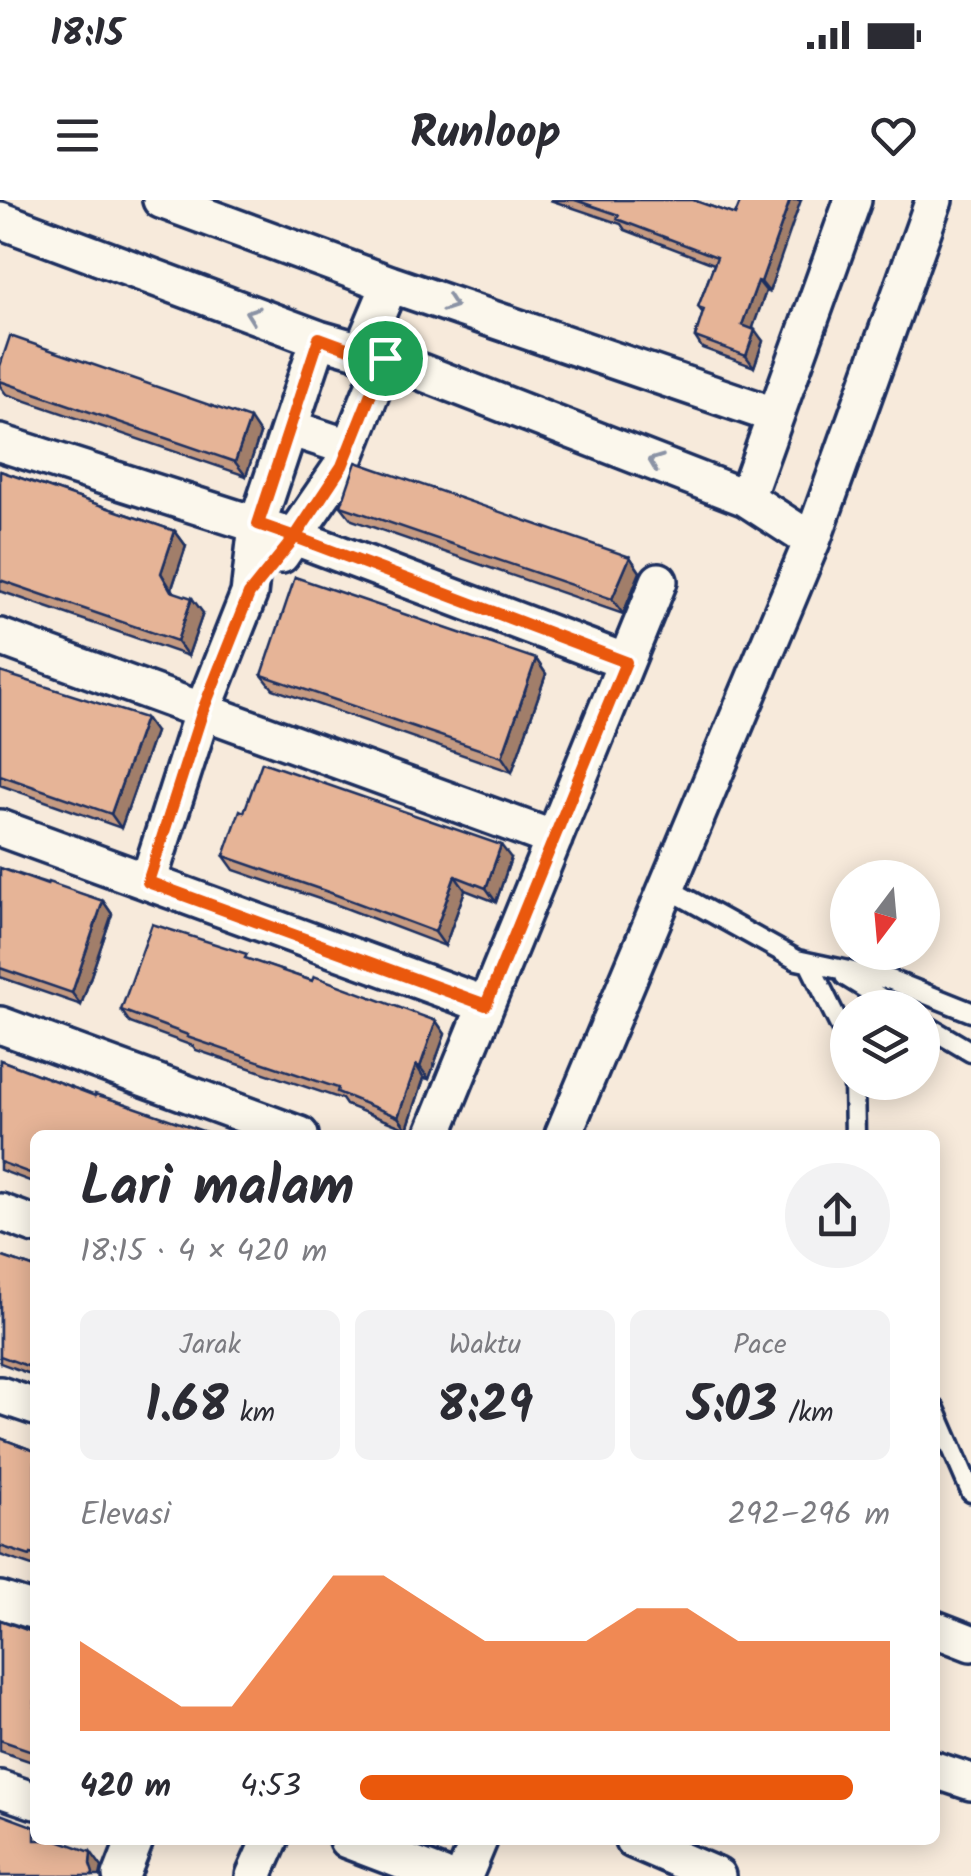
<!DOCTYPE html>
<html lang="id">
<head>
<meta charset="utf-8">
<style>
  :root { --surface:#fff; --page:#f2f2f3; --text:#2b2b33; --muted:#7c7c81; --accent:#ea580c }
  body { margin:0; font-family:Kalam,sans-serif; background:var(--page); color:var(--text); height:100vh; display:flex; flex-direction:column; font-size:38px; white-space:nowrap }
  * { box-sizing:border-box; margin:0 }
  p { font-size:32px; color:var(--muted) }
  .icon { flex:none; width:55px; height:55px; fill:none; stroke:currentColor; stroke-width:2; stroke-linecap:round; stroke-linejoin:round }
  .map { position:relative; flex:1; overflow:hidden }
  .details { position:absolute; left:30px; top:930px; width:910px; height:715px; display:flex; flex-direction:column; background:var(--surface); border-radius:15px; box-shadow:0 5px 25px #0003 }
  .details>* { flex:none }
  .needle { width:65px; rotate:196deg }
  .controls { position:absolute; left:830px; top:660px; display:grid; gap:20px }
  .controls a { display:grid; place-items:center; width:110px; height:110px; border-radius:50%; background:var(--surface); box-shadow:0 5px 25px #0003; font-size:50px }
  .pin { position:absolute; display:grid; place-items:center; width:85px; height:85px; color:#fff; margin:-42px; border:5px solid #fff; border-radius:50%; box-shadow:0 2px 10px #0007 }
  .round { display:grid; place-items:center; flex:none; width:105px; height:105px; border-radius:52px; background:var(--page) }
  .overview { display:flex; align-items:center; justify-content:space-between; height:170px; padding:0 50px }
  h1 { font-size:55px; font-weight:600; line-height:75px }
  .stats { display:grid; grid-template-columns:repeat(3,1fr); gap:15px; height:170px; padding:10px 50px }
  .stats div { display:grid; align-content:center; border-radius:15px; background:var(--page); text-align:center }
  .stats b { font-size:50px; font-weight:600 }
  .stats small { font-size:28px; font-weight:400 }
  .stats p { font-size:28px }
  .chart { height:280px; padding:20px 50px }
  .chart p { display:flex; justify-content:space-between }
  .chart svg { width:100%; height:180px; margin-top:10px; fill:var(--accent); opacity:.7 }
  ul { padding:0 50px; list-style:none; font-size:32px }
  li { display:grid; grid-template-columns:160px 120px 1fr; align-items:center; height:75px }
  li i { height:25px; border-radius:12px; background:var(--accent) }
  .status { display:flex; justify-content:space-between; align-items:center; height:70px; padding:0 50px; background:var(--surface); direction:ltr }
  .status svg { height:28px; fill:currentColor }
  header { display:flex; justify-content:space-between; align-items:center; height:130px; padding:0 50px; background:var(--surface); font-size:45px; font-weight:600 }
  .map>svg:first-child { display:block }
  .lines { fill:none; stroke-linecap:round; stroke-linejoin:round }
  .service-casing { stroke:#1b2f5e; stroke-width:25 }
  .minor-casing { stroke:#1b2f5e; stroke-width:42 }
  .service { stroke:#fbf7ec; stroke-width:18 }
  .minor { stroke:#fbf7ec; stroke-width:35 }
  .wall { fill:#c69b82; stroke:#1b2f5e; stroke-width:2.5 }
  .shaded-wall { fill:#a17e6a; stroke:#1b2f5e; stroke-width:2.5 }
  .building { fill:#e6b497; stroke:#1b2f5e; stroke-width:2.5 }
  .oneway { stroke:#8b93a5 }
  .route-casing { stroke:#fff; stroke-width:20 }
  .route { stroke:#ea580c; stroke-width:12 }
</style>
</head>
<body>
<div class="status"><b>18:15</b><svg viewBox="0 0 49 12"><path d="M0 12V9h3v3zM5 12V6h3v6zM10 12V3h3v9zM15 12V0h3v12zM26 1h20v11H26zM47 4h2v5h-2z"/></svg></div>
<header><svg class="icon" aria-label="menu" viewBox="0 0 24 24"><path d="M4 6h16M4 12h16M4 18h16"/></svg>Runloop<svg class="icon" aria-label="heart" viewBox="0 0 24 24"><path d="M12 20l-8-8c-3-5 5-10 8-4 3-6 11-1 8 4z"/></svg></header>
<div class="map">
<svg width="971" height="1676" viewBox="0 0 971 1676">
  <rect width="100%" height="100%" fill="#f7eadb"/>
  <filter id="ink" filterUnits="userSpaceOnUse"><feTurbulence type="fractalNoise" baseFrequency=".01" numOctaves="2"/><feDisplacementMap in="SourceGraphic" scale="20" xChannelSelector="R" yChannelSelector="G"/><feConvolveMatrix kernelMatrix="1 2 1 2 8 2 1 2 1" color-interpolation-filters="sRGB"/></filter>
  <g filter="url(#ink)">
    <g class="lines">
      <defs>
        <path id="service" d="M 667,688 L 797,760 L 891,780 L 971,812
          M 809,763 L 845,836 L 848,848
          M 845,776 L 897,808
          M 922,823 L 971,852
          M 854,882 L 855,935
          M 935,1209 L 971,1292"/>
        <path id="minor" d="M 161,0 L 390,84 L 774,215
          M 0,20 L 319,139 L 385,158 L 746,298 L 812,341
          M 361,153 L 390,84
          M 290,228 L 348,247
          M 0,243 L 295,337 L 626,462
          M 746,298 L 853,0
          M 281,355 L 342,266 L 385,158
          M 0,437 L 554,639
          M 0,628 L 486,805
          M 148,682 L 203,510 L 249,394 L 257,325 L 319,139
          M 0,825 L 300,935
          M 433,935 L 659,381
          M 563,935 L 812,341 L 934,0
          M 0,1012 L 35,1025
          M 0,1195 L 35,1207
          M 0,1400 L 35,1411
          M 935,1429 L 971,1443
          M 935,1570 L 971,1582
          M 0,1589 L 35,1601
          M 347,1640 L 442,1676
          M 633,1640 L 717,1676
          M 121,1676 L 135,1640
          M 254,1676 L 270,1640
          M 464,1676 L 479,1640"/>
      </defs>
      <use href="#service" class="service-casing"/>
      <use href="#minor" class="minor-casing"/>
      <use href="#service" class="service"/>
      <use href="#minor" class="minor"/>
    </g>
    <path class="wall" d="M 550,0 L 693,0 L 735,15 L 769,92 L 766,91 L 752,129 L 763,141 L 754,167 L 702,148 L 695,137 L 703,113 L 698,107 L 714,64 L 625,30 L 621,24 Z
      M 0,166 L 260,234 L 246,276 L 6,194 L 0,186 Z
      M 0,271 L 175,331 L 186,346 L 172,388 L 174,392 L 203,413 L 188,456 L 0,391 Z
      M 341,306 L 630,357 L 640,372 L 623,414 L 352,320 Z
      M 536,459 L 546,474 L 512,572 L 273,489 L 262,475 Z
      M 0,472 L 155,532 L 121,628 L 0,585 Z
      M 224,656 L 511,658 L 496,702 L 465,690 L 445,746 L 340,706 L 234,670 Z
      M 0,668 L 103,701 L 112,714 L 81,805 L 0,777 Z
      M 252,761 L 436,821 L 445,834 L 429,879 L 424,878 L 407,929 L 346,905 L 342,899 L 196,850 L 193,846 L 130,823 L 121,810 Z
      M 0,860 L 95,896 L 123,903 L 35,935 L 35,983 L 0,970 Z
      M 0,1056 L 35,1068 L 35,1176 L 0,1163 Z
      M 0,1238 L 35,1251 L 35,1367 L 0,1355 Z
      M 0,1420 L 35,1433 L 35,1563 L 0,1551 Z"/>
    <path class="shaded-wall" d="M 790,0 L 801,0 L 769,92 L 761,82 Z
      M 758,81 L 766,91 L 750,136 L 742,125 Z
      M 755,130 L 763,141 L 754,167 L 746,156 Z
      M 250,219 L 260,234 L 246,276 L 235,262 Z
      M 175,331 L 186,346 L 172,388 L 181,405 L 161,373 Z
      M 630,357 L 640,372 L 623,414 L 612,399 Z
      M 192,398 L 203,413 L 188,456 L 177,441 Z
      M 536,459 L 546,474 L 512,572 L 502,557 Z
      M 145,518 L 155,532 L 121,628 L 111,614 Z
      M 501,645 L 511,658 L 496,702 L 486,688 Z
      M 455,676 L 465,690 L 445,746 L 435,732 Z
      M 103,701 L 112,714 L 81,805 L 72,793 Z
      M 436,821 L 445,834 L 429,879 L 420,867 Z
      M 416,865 L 424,878 L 407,929 L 398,917 Z
      M 91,1652 L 102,1667 L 100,1676 L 92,1676 L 90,1664 Z"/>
    <path class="building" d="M 575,0 L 693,0 L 735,15 L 741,0 L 790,0 L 761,82 L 758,81 L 742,125 L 755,130 L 746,156 L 695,137 L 704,109 L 698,107 L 717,57 L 617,19 L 619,15 Z
      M 10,136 L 250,219 L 235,262 L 0,181 L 0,166 Z
      M 356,262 L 630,357 L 612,399 L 341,306 Z
      M 0,271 L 175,331 L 161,373 L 171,391 L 192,398 L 177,441 L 0,380 Z
      M 295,377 L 536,459 L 502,557 L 262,475 Z
      M 0,472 L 145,518 L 111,614 L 0,575 Z
      M 262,562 L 501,645 L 486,688 L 455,676 L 435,732 L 331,693 L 224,656 L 240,610 L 244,612 Z
      M 0,668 L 47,685 L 48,682 L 103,701 L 72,793 L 0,768 Z
      M 152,724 L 247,754 L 245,758 L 312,781 L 314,776 L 436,821 L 420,867 L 416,865 L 398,917 L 337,892 L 338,888 L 187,837 L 188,835 L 121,810 Z
      M 0,860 L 95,896 L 95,894 L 123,903 L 214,935 L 35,935 L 35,975 L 0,962 Z
      M 0,1056 L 35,1068 L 35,1169 L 0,1156 Z
      M 0,1238 L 35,1251 L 35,1355 L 31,1354 L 30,1356 L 0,1346 Z
      M 0,1420 L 35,1433 L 35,1552 L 0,1540 Z
      M 0,1614 L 35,1627 L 35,1640 L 58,1640 L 91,1652 L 90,1664 L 93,1673 L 92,1676 L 0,1676 Z"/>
    <defs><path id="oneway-chevron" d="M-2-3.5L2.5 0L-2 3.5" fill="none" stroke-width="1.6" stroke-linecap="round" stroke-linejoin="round" transform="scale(2.5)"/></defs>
    <g class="oneway">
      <use href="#oneway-chevron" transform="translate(450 104) rotate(19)"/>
      <use href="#oneway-chevron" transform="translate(252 114) rotate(-160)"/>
      <use href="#oneway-chevron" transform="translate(655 262) rotate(-159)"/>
    </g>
  </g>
  <g class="lines" filter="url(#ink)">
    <defs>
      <path id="route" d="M 385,158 L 342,266 L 295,337 L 249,394 L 203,510 L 148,682 L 486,805 L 626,462 L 295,337 L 258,324 L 319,138 L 360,153 L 385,158"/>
    </defs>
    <use href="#route" class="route-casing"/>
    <use href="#route" class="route"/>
  </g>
</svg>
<div class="controls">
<a><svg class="needle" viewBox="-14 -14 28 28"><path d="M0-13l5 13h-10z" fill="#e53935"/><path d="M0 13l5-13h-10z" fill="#7c7c81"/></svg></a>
<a><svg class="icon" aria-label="layers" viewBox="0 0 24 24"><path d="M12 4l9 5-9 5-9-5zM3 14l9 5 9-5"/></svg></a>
</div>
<div class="pin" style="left:385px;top:158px;background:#1e9e55"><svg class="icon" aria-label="arrive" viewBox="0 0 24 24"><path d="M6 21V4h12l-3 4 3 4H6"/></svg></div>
<section class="details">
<div class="overview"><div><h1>Lari malam</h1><p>18:15 · 4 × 420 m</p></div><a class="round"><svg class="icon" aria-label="share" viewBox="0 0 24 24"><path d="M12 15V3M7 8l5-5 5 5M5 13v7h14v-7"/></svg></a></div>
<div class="stats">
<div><p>Jarak</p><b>1.68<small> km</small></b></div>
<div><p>Waktu</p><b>8:29</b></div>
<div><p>Pace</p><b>5:03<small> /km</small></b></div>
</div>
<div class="chart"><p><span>Elevasi</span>292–296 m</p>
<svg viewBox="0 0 160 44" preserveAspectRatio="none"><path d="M0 44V22L10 30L20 38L30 38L40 22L50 6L60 6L70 14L80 22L90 22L100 22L110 14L120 14L130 22L140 22L150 22L160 22V44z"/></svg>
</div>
<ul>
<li><b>420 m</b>4:53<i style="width:93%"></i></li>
</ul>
</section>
</div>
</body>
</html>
